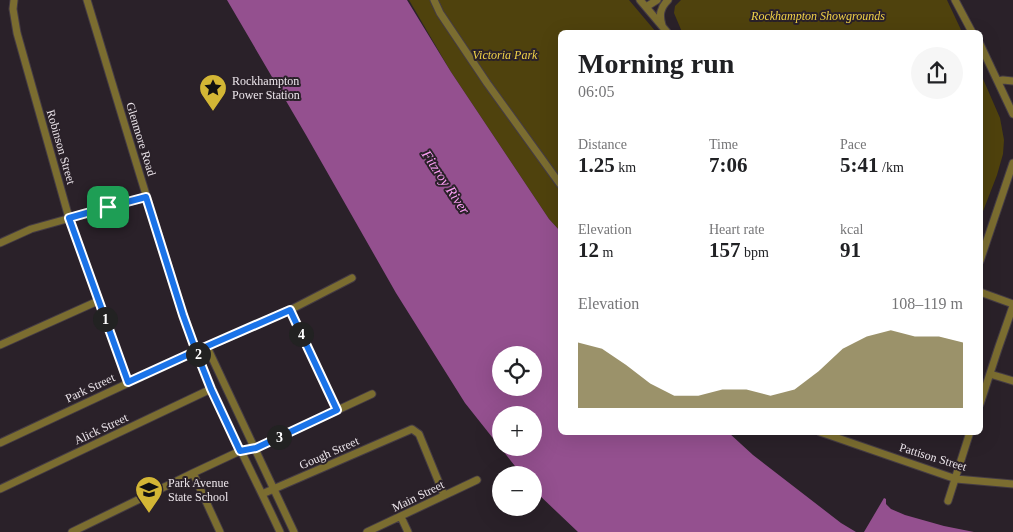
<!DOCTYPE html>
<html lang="en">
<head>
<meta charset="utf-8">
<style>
  :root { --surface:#fff; --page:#f6f6f6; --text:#202124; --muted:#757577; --accent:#71642c }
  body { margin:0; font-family:Georgia,serif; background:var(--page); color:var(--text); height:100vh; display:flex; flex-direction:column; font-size:19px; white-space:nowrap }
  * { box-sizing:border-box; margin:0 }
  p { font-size:16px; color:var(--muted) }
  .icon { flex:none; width:28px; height:28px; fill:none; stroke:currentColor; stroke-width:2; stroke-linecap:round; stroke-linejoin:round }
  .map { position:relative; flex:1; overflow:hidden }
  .sheet { position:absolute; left:558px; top:30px; width:425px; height:405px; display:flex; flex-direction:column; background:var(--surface); border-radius:8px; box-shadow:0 5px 20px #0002 }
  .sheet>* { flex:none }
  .fabs { position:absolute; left:492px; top:346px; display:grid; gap:10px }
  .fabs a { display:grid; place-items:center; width:50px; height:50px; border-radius:50%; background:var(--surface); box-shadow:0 5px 20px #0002; font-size:25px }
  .pin { position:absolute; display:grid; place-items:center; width:42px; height:42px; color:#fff; margin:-21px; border-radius:10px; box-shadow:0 2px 8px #0006 }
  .km { position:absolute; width:25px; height:25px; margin:-12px; border-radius:50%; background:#222; color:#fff; font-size:14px; line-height:25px; text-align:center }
  .round { display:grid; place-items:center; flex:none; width:52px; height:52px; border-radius:26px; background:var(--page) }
  .overview { display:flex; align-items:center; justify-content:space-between; height:85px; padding:0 20px }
  h1 { font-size:28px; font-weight:600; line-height:38px }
  .figures { display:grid; grid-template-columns:repeat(3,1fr); gap:8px; height:85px; padding:5px 20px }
  .figures div { display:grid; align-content:center }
  .figures b { font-size:21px; font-weight:600 }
  .figures small { font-size:14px; font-weight:400 }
  .figures p { font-size:14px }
  .chart { height:140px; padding:10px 20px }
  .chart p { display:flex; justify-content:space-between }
  .chart svg { width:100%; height:90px; margin-top:5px; fill:var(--accent); opacity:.7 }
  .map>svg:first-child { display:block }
  .green { fill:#4f420d }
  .water { fill:#94508f; fill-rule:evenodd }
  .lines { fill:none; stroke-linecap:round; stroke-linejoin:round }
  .minor-casing { stroke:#453c44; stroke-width:9 }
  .minor { stroke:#7b6d30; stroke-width:7 }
  .route-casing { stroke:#fff; stroke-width:10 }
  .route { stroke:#1a73e8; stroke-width:6 }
  .labels { text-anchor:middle; stroke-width:4; stroke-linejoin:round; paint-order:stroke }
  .park-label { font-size:12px; font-style:italic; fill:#f1d248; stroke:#2a2129 }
  .poi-label { font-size:12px; fill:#ece5eb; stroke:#2a2129; text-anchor:start }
  .street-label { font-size:12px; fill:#ece5eb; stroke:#2a2129 }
  .water-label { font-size:14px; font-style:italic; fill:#fc9ff5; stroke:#2a2129 }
</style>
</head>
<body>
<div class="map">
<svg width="1013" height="532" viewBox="0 0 1013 532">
  <rect width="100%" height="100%" fill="#2a2129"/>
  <path class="green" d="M 409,0 L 629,0 L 656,32 L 560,32 L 560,231 L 549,219 L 451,72 Z
    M 681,0 L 947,0 L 962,32 L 682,32 L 674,13 L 675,6 Z
    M 980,72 L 1000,118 L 1004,140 L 1003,154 L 997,175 L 980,219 Z"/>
  <path class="water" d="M 227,0 L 407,0 L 451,72 L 549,219 L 560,231 L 560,432 L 729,433 L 753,455 L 841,523 L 856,532 L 578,532 L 537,493 L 534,489 L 534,475 L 522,475 L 465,403 L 396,293 L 306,135 ZM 501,355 L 534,355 L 534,388 L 501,388 ZM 501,415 L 534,415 L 534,448 L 501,448 Z
    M 884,498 L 886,499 L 886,504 L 891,509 L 905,515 L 944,526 L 974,532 L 864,532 Z"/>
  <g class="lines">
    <defs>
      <path id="minor" d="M 14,0 L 13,9 L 17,33 L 69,218 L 128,382
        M 87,0 C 112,82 136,164 162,246 C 173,281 183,316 196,350 C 220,413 252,471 280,532
        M 434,0 L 440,13 L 487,83 L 560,184
        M 640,0 L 667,32
        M 955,0 L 972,32
        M 646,7 L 657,0
        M 662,25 C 659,15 660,8 668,0
        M 980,44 L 1013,114
        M 998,81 L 1003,80 L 1013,81
        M 0,243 L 31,229 L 146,197
        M 980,261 L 1013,163
        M 980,292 L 1013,304
        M 290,310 L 337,410
        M 0,345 L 98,301
        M 207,347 L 294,532
        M 990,374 L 1013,381
        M 980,404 L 998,349 L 1013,306
        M 820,432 L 956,479 L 1013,484
        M 0,443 L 197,351 L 290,310 L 352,278
        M 193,473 L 220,532
        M 0,489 L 211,389
        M 262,494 L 412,429 L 419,434 L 444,495
        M 948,501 L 970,432
        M 401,517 L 408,532
        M 72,532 L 193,473 L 240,451 L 256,448 L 372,394
        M 367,532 L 477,480"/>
    </defs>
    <use href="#minor" class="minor-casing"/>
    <use href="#minor" class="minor"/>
  </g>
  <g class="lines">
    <defs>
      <path id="route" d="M 108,207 L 69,218 L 128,382 L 196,351 L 211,389 L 240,451 L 256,448 L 337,410 L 290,310 L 196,351 L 183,315 L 146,197 L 108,207"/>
    </defs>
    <use href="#route" class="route-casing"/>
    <use href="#route" class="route"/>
  </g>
  <defs>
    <symbol id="sight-pin" viewBox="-11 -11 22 30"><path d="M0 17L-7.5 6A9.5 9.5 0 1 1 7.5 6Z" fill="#d3b635" stroke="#2a2129"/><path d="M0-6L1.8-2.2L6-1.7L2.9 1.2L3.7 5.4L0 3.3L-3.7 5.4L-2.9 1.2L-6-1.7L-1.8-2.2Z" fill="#111"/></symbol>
    <symbol id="school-pin" viewBox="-11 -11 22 30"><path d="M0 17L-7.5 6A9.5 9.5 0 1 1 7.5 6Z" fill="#d3b635" stroke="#2a2129"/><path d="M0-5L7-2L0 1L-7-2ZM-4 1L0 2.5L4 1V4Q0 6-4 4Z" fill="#111"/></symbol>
  </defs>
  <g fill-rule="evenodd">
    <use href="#sight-pin" x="197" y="72" width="32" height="43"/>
    <use href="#school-pin" x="133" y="474" width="32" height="43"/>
  </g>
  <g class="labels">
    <g class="park-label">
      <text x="818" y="20">Rockhampton Showgrounds</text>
      <text x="505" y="59">Victoria Park</text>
    </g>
    <g class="poi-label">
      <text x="232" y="85">Rockhampton<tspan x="232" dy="14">Power Station</tspan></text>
      <text x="168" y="487">Park Avenue<tspan x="168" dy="14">State School</tspan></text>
    </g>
    <g class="street-label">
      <text transform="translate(141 139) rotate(73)" y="4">Glenmore Road</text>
      <text transform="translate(61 147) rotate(74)" y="4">Robinson Street</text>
      <text transform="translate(90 388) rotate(-25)" y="4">Park Street</text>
      <text transform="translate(101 429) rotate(-25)" y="4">Alick Street</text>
      <text transform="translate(329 453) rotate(-24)" y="4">Gough Street</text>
      <text transform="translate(933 457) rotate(17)" y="4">Pattison Street</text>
      <text transform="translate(418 496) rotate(-26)" y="4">Main Street</text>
    </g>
    <g class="water-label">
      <text transform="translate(446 182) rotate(56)" y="5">Fitzroy River</text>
    </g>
  </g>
</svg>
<div class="fabs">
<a><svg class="icon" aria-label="locate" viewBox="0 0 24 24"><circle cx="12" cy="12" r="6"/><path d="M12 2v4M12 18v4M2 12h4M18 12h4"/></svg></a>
<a>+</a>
<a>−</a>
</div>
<div class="pin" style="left:108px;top:207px;background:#1e9e55"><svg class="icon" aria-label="arrive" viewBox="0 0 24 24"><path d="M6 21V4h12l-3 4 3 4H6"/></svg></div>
<b class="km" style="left:105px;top:319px">1</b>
<b class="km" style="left:198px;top:354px">2</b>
<b class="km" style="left:279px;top:437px">3</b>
<b class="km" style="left:301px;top:334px">4</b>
<section class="sheet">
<div class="overview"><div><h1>Morning run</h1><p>06:05</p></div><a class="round"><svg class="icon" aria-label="share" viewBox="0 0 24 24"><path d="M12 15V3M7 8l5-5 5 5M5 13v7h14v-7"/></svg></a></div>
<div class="figures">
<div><p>Distance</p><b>1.25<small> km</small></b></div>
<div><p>Time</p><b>7:06</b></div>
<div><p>Pace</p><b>5:41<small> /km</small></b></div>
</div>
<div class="figures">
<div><p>Elevation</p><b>12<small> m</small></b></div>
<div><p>Heart rate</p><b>157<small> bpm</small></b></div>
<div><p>kcal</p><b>91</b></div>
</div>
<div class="chart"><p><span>Elevation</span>108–119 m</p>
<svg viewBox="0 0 160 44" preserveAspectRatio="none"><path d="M0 44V12L10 15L20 23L30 32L40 38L50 38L60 35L70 35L80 38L90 35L100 26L110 15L120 9L130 6L140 9L150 9L160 12V44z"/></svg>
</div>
</section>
</div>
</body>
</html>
